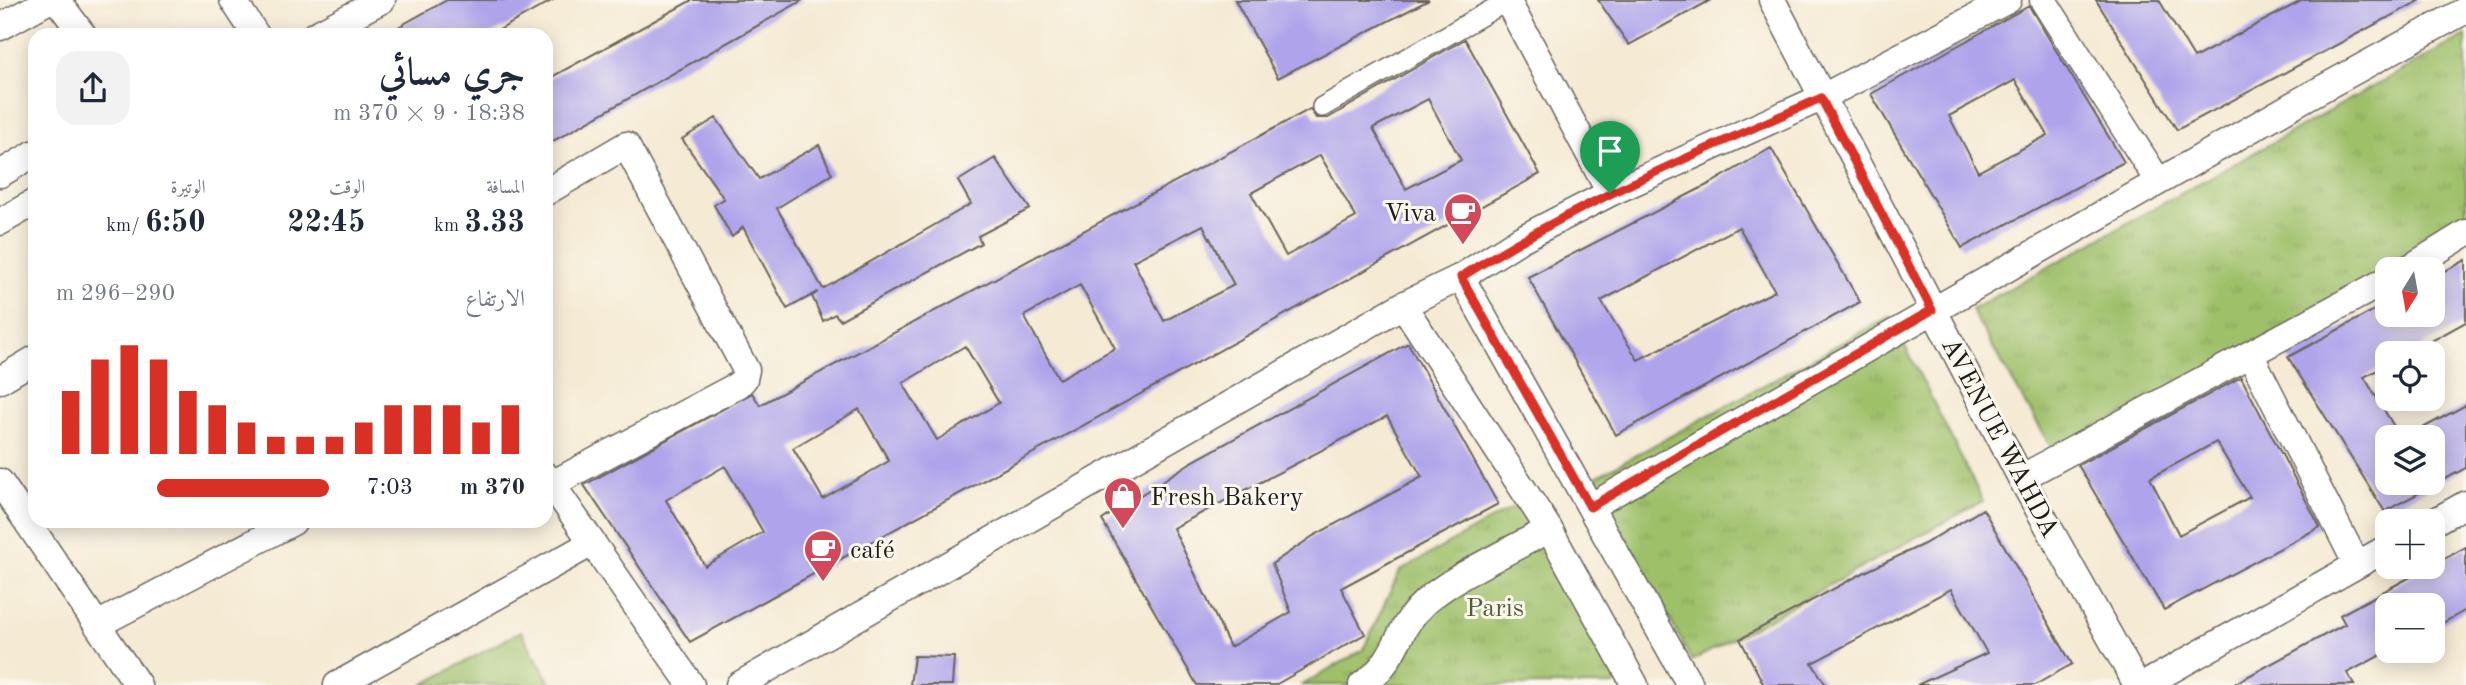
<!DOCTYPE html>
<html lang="ar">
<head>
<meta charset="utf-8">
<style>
  :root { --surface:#fff; --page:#f2f2f3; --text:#1f2937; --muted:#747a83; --accent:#d93025 }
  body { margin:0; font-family:"Old Standard TT",Amiri,serif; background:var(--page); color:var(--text); direction:rtl; height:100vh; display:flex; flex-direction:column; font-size:26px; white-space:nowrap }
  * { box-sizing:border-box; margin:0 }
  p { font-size:23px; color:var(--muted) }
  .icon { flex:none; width:38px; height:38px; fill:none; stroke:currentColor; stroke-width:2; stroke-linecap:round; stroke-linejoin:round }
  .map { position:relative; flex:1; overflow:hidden; direction:ltr }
  .details { position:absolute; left:28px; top:28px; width:525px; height:500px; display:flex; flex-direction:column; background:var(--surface); border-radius:21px; box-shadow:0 4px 18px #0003; direction:rtl }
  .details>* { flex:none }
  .needle { width:46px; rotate:191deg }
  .buttons { position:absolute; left:2375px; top:257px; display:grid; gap:14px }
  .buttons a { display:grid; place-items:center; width:70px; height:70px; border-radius:14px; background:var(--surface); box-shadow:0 4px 18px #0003; font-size:35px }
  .pin { position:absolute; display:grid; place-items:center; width:60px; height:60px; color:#fff; margin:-72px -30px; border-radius:50% 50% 50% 0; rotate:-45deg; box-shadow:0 0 7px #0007 }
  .pin .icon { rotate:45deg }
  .round { display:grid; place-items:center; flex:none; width:74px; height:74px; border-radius:21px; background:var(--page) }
  .summary { display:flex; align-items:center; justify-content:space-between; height:119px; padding:0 28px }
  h1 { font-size:38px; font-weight:700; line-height:52px }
  .stats { display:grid; grid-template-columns:repeat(3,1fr); gap:10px; height:119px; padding:7px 28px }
  .stats div { display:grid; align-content:center }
  .stats b { font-size:30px; font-weight:700 }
  .stats small { font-size:19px; font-weight:400 }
  .stats p { font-size:19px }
  .chart { height:196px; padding:14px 28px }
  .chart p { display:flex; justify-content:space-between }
  .chart svg { width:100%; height:126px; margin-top:7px; stroke:var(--accent); stroke-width:6 }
  ul { padding:0 28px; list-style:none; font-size:23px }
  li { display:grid; grid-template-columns:112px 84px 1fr; align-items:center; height:52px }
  li i { height:18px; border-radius:9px; background:var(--accent) }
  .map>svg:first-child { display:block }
  .grass { fill:#9ec069; stroke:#5d6e42; stroke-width:2 }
  .park { fill:url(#park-tufts); stroke:#5d6e42; stroke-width:2 }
  .building { fill:#afa4eb; fill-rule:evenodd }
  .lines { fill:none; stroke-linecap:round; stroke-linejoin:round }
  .pedestrian-casing { stroke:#68645c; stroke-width:22 }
  .minor-casing { stroke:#68645c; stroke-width:29 }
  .pedestrian { stroke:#fff; stroke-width:19 }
  .minor { stroke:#fff; stroke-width:26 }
  .route-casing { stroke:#fff; stroke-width:14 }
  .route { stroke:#d93025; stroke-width:9 }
  .labels { text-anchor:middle; stroke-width:6; stroke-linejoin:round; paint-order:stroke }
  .poi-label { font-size:26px; fill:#1c1c1c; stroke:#fbf7ec; text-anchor:start }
  .street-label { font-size:26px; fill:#1c1c1c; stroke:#fbf7ec }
  .park-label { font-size:26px; fill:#505e3b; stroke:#fbf7ec }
</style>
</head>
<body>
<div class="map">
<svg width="2466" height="685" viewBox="0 0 2466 685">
  <defs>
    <pattern id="park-tufts" width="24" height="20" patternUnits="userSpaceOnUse" patternTransform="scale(1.75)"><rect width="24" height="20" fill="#9ec069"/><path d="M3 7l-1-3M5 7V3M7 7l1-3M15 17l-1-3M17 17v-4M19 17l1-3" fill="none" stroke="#88a45a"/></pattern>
  </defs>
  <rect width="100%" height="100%" fill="#fbf7ec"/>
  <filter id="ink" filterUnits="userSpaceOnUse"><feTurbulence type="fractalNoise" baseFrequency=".0143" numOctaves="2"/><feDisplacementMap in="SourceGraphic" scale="14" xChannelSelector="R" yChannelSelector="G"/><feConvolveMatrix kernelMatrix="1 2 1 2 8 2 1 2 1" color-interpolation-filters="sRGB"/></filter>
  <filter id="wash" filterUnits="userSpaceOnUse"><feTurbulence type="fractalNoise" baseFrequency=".00686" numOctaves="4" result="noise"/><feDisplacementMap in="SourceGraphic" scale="28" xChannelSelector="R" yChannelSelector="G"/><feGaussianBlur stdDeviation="1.57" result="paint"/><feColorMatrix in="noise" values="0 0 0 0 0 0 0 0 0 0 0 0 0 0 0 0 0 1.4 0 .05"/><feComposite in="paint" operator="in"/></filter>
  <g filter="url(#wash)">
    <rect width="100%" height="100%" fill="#f5ead4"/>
    <path class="grass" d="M 521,631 L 551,685 L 423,685 Z"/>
    <path class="park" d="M 2466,35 L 2466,232 L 2054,452 L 1971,310 Z
      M 1890,316 L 1983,501 L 1692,661 L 1594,478 Z
      M 1524,501 L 1625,679 L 1613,685 L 1302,685 L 1363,650 L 1400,571 Z"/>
    <g id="blocks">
      <path class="building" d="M 447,0 L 553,0 L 490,35 L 384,35 Z
        M 692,0 L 803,0 L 546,145 L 546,80 Z
        M 1235,0 L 1429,0 L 1278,78 Z
        M 1598,0 L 1711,0 L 1629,45 Z
        M 2096,0 L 2159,0 L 2194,58 L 2303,0 L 2421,0 L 2177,130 Z
        M 2029,6 L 2124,162 L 1962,248 L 1871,94 ZM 2015,80 L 2048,135 L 1978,172 L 1949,116 Z
        M 1465,39 L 1540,174 L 690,642 L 584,485 L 752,393 L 760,405 L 1310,109 L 1316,118 L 1328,118 ZM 1428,99 L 1461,160 L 1406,189 L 1373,128 ZM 1320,155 L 1356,217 L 1286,256 L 1251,193 ZM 1203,225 L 1234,285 L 1164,321 L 1133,261 ZM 1080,285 L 1115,348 L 1059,379 L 1024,316 ZM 965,346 L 999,403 L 937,440 L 903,383 ZM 859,409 L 889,461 L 823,499 L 793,448 ZM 725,466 L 763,532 L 705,566 L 666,500 Z
        M 716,118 L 759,179 L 819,145 L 832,174 L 777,208 L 823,289 L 971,204 L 958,181 L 995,158 L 1030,209 L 978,236 L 981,243 L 840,320 L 835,314 L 823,321 L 812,296 L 818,292 L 787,309 L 743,227 L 732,237 L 714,205 L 724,199 L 682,139 Z
        M 1771,148 L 1860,302 L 1616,435 L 1528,277 L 1713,182 ZM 1739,227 L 1775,291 L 1638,360 L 1601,301 Z
        M 2466,260 L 2466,322 L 2408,354 L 2387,354 L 2387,365 L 2364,377 L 2401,438 L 2387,438 L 2387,483 L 2432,483 L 2432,438 L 2404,438 L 2466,405 L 2466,468 L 2387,510 L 2387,515 L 2288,357 L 2387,303 L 2387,315 L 2432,315 L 2432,278 Z
        M 1408,343 L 1498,504 L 1341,588 L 1365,634 L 1275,685 L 1197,685 L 1102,520 L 1190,463 ZM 1387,416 L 1422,477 L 1313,536 L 1272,564 L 1291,612 L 1230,647 L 1173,528 Z
        M 2241,377 L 2320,527 L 2164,610 L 2078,465 ZM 2216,442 L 2250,497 L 2179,535 L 2150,478 Z
        M 1983,509 L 2072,664 L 2035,685 L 1917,685 L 1987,653 L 1951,589 L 1812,663 L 1826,685 L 1764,685 L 1740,639 L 1867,571 L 1924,544 Z
        M 2466,547 L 2466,610 L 2432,629 L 2432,606 L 2387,606 L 2387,652 L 2347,673 L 2354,685 L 2232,685 L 2345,624 L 2340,615 Z
        M 914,656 L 954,657 L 952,685 L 910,685 Z"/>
    </g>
  </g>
  <g filter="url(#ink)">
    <use href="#blocks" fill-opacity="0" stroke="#68645c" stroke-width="2"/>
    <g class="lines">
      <defs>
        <path id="pedestrian" d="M 1322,107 L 1507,1"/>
        <path id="minor" d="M 57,0 L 83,35
          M 233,0 L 256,35
          M 1507,0 L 1610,193
          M 1772,0 L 2021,478 L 2137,685
          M 2043,0 L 2158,181
          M 0,27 L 49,0
          M 315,35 L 382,0
          M 0,174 L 35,153
          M 546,192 L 626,145 L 746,370 L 744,379 L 738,385 L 552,484
          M 0,222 L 35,202
          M 2406,270 L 2466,233
          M 1461,277 L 1690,685
          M 1403,305 L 1549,529 L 1635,685
          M 2251,356 L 2357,565
          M 0,380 L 35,359
          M 546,476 L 691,685
          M 2021,478 L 2387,280
          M 0,482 L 138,685
          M 1590,507 L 2307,97 L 2466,10
          M 2432,523 L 2466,504
          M 97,625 L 293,522
          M 337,685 L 592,543
          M 739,685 L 1403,305 L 1461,277 L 1521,239 L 1610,193 L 1821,98 L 2008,0
          M 1362,685 C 1397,662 1395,630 1423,604 C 1450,578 1514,549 1549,529
          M 2144,685 L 2387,548"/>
      </defs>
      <use href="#pedestrian" class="pedestrian-casing"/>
      <use href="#minor" class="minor-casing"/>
      <use href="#pedestrian" class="pedestrian"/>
      <use href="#minor" class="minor"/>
    </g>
  </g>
  <g class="lines" filter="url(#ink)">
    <defs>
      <path id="route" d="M 1821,98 L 1932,310 L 1590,507 L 1461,277 C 1574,204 1698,153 1821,98 Z"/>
    </defs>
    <use href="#route" class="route-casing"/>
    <use href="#route" class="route"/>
  </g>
  <defs>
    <symbol id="cafe-pin" viewBox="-11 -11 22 30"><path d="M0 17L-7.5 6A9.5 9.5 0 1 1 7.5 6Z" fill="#d1495b" stroke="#fbf7ec"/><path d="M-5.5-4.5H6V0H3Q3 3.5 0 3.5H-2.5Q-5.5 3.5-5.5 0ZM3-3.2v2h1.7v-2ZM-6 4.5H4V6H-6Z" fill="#fff"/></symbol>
    <symbol id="shop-pin" viewBox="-11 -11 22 30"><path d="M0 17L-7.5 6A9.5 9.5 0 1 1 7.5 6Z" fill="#d1495b" stroke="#fbf7ec"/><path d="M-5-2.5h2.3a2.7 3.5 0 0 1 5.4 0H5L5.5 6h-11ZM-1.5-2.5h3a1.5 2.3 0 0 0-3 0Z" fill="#fff"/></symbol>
  </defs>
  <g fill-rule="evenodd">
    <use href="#cafe-pin" x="1441" y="190" width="44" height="60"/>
    <use href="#shop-pin" x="1101" y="474" width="44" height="60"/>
    <use href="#cafe-pin" x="801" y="527" width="44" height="60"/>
  </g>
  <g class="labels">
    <g class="poi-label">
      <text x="1436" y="221" text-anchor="end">Viva</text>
      <text x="1150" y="505">Fresh Bakery</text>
      <text x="850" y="558">café</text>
    </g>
    <g class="street-label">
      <text transform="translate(2001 437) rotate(62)" y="9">AVENUE WAHDA</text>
    </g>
    <g class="park-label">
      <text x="1495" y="616">Paris</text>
    </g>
  </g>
</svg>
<div class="buttons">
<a><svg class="needle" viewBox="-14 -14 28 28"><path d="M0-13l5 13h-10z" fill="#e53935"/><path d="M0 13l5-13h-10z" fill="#747a83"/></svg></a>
<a><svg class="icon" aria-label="locate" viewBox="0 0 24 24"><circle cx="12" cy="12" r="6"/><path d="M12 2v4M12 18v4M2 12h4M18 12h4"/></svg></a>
<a><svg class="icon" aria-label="layers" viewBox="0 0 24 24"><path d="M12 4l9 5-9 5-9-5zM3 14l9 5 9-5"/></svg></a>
<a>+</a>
<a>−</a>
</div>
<div class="pin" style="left:1610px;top:193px;background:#1e9e55"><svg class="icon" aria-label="arrive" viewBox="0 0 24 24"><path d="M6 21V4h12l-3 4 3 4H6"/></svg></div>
<section class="details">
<div class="summary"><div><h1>جري مسائي</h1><p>18:38 · 9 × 370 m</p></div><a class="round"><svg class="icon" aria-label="share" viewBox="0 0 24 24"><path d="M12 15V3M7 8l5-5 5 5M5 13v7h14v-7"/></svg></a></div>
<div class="stats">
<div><p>المسافة</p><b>3.33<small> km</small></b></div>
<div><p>الوقت</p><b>22:45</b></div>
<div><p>الوتيرة</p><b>6:50<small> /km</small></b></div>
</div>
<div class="chart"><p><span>الارتفاع</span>290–296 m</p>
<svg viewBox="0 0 160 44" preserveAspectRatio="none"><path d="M5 44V22M15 44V11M25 44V6M35 44V11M45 44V22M55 44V27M65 44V33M75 44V38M85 44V38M95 44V38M105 44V33M115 44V27M125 44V27M135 44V27M145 44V33M155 44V27"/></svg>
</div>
<ul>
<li><b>370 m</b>7:03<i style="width:63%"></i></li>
</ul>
</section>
</div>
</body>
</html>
